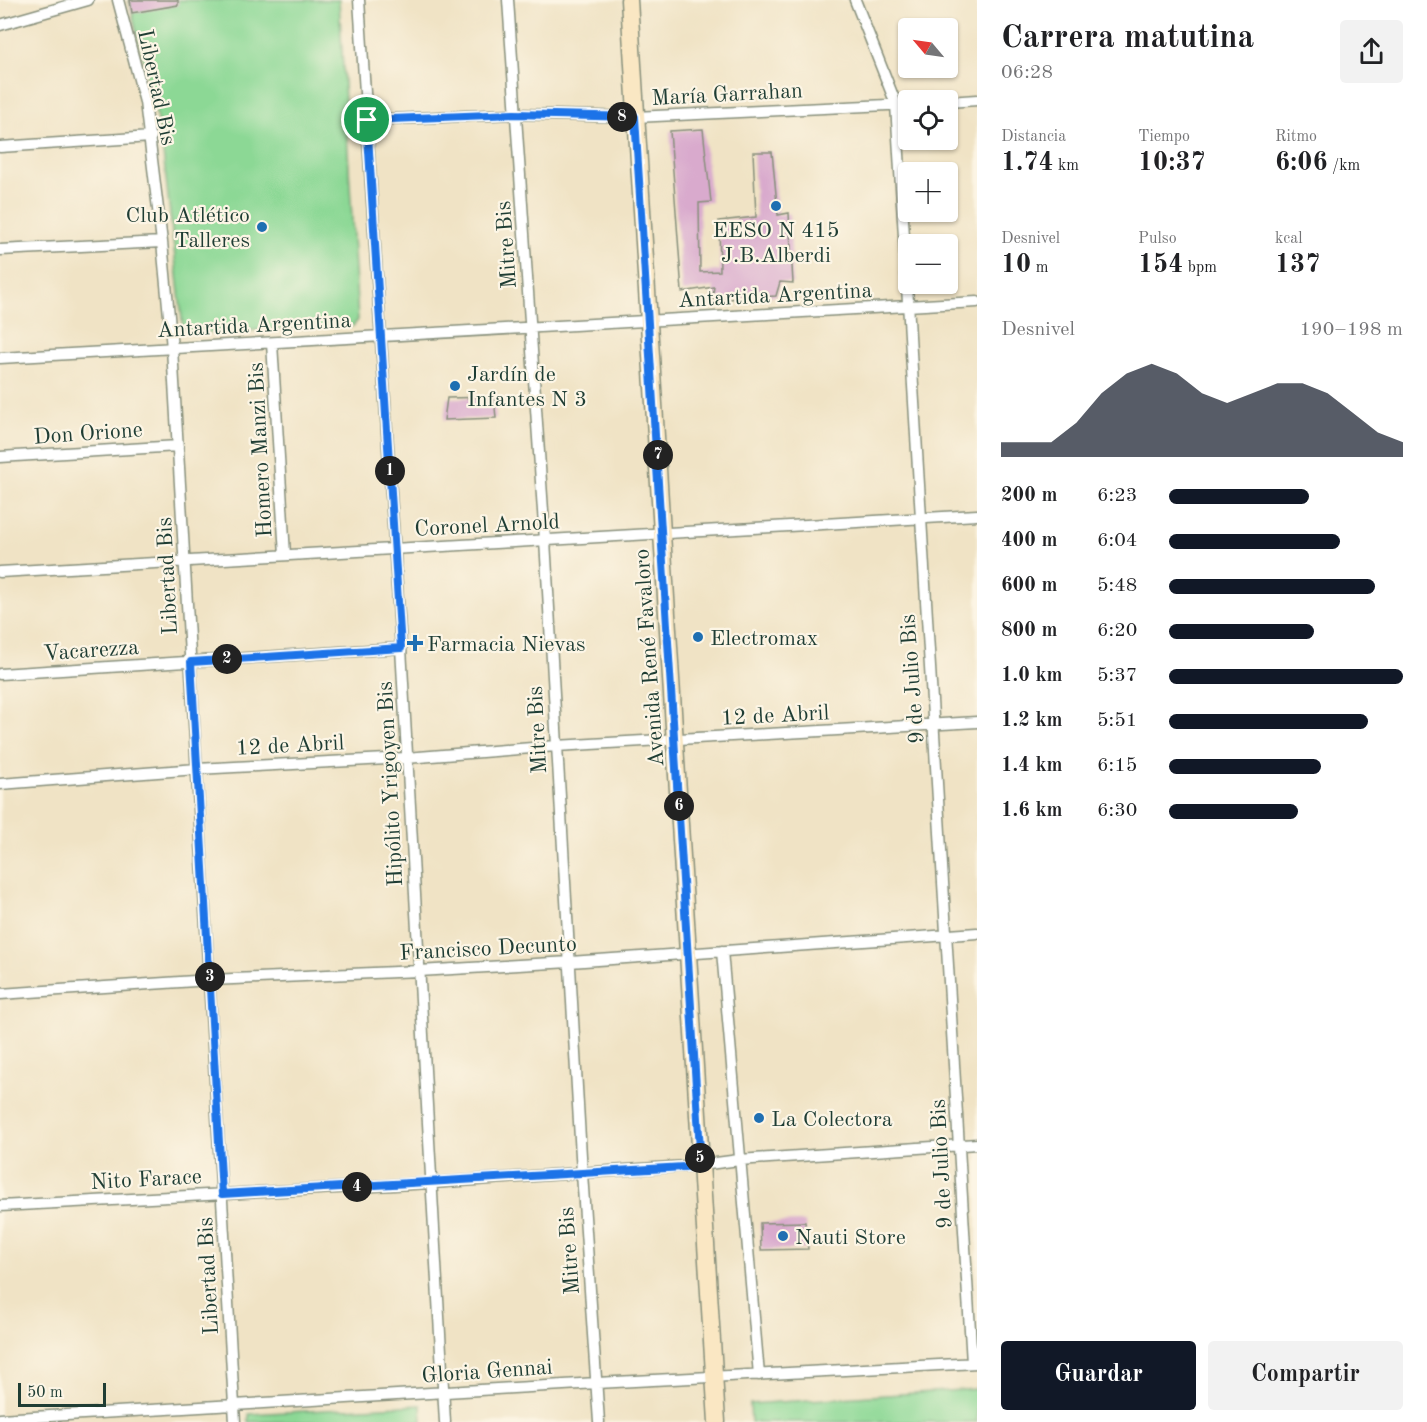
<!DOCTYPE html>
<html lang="es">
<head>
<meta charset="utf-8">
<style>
  :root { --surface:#fff; --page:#f2f2f2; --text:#202124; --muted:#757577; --accent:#111827 }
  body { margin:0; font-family:"Old Standard TT",serif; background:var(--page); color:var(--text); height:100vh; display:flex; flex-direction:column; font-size:22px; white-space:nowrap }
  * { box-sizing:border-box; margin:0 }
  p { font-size:20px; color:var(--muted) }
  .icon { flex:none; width:33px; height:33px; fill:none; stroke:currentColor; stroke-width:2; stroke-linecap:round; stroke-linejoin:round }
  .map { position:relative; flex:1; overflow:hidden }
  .panel { display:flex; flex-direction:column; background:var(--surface); width:450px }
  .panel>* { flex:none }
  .needle { width:39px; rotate:299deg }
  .buttons { position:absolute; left:898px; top:18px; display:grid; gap:12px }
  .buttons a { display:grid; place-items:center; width:60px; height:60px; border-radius:6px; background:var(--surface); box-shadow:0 2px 4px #0004; font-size:30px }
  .scale { position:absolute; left:18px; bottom:15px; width:88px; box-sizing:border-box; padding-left:6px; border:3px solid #1f3d34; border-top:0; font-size:16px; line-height:21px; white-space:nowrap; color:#1f3d34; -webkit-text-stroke:4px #fcf5e5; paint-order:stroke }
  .pin { position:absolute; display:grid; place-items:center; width:51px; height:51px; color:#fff; margin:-26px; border:3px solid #fff; border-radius:50%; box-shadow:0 2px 6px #0007 }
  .km { position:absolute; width:30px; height:30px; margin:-15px; border-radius:50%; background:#222; color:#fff; font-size:16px; line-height:30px; text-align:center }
  .round { display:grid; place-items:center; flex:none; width:63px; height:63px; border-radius:6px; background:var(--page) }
  .overview { display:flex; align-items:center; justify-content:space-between; height:102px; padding:0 24px }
  h1 { font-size:33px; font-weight:700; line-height:45px }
  .figures { display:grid; grid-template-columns:repeat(3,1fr); gap:9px; height:102px; padding:6px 24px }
  .figures div { display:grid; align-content:center }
  .figures b { font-size:26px; font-weight:700 }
  .figures small { font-size:16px; font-weight:400 }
  .figures p { font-size:16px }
  .chart { height:168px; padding:12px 24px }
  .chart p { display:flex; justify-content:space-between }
  .chart svg { width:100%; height:108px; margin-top:6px; fill:var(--accent); opacity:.7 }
  .cta { display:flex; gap:12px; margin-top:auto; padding:12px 24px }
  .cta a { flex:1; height:69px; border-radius:6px; background:var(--accent); color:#fff; font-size:24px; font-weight:700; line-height:69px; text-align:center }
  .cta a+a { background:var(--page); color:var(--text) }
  ul { padding:0 24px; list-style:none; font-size:20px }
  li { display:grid; grid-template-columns:96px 72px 1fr; align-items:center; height:45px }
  li i { height:15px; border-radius:8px; background:var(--accent) }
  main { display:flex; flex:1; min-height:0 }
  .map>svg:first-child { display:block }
  .green { fill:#8cd895; stroke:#568a64; stroke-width:1.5 }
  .building { fill:#d9aacd }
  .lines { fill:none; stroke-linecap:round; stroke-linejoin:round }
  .street-casing { stroke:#88907c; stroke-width:13 }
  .secondary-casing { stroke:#88907c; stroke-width:19 }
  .street { stroke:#fff; stroke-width:10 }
  .secondary { stroke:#fae7c3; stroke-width:16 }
  .route-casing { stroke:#fff; stroke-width:12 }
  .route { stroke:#1a73e8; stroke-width:8 }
  .poi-dot { fill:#1f6fb2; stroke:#fcf5e5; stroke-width:2 }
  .labels { text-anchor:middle; stroke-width:4.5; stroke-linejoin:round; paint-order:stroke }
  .street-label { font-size:22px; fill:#1f3d34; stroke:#fcf5e5 }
  .poi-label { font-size:22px; fill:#1f3d34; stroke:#fcf5e5; text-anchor:start }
</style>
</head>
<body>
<main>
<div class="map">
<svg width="977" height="1422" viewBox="0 0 977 1422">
  <rect width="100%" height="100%" fill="#fcf5e5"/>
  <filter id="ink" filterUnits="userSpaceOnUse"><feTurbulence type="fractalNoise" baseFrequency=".0167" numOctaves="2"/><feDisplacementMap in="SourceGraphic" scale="12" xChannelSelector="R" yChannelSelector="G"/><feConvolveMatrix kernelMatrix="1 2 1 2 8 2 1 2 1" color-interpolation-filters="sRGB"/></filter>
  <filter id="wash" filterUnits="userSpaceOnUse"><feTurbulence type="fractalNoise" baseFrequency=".008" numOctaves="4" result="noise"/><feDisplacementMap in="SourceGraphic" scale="24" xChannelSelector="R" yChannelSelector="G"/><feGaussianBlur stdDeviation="1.35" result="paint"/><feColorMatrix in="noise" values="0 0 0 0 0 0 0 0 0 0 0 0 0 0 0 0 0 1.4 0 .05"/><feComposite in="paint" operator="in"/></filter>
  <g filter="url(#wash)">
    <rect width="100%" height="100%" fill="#f0e3c5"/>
    <path class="green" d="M 129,0 L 339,0 L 358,320 L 353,326 L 193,333 L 183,328 L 161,135 Z
      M 977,1389 L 977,1422 L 751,1422 L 750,1404 Z
      M 421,1405 L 422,1422 L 249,1422 L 249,1414 Z"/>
    <g id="blocks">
      <path class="building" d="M 130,0 L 178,0 L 178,5 L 132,13 Z
        M 703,129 L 711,202 L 699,203 L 700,272 L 720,271 L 719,221 L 756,217 L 753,152 L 772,152 L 778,215 L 789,213 L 793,283 L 780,282 L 776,296 L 712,300 L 714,287 L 682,292 L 670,131 Z
        M 494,397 L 496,418 L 444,420 L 447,398 Z
        M 805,1222 L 808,1249 L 761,1250 L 760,1223 Z"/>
    </g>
  </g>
  <g filter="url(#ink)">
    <use href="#blocks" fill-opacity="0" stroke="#88907c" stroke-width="1.5"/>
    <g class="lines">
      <defs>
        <path id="street" d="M 118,0 L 145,102 L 162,242 L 172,348 L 235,1422
          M 359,0 L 401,648 L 445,1422
          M 508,0 L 545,540 L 582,1173 L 599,1422
          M 855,0 L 896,104 L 972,1363
          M 0,25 L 88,0
          M 948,102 L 977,100
          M 367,120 L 514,114 L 635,117 L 909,104
          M 0,147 L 151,137
          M 0,250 L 162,242
          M 272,343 L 285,555
          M 0,358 L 977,302
          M 0,457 L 178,446
          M 0,572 L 977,515
          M 0,674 L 401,648
          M 0,784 L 197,769 L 406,758 L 556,746 L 977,722
          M 722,951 L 759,1375
          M 0,994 L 210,980 L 419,971 L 570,962 L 977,933
          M 0,1206 L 431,1183 L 701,1165 L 739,1160 L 977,1144
          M 0,1419 L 597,1383 L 977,1363"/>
        <path id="secondary" d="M 629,0 L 717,1422"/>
      </defs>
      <use href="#street" class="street-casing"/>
      <use href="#secondary" class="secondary-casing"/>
      <use href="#street" class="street"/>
      <use href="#secondary" class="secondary"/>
    </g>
  </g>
  <g class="lines" filter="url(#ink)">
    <defs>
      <path id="route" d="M 514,114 L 635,117 L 701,1166 L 222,1194 L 191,662 L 401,648 L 367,120 Z"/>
    </defs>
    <use href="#route" class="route-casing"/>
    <use href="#route" class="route"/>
  </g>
  <g class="poi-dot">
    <circle cx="776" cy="206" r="6"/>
    <circle cx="262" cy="227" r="6"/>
    <circle cx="455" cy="386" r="6"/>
    <circle cx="698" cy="637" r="6"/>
    <path d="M412 634h6v6h6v6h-6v6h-6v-6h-6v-6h6z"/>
    <circle cx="759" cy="1118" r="6"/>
    <circle cx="783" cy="1236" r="6"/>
  </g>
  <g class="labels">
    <g class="street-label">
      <text transform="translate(158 87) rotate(78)" y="8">Libertad Bis</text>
      <text transform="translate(727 93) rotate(-3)" y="8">María Garrahan</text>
      <text transform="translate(505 245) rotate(-94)" y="8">Mitre Bis</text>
      <text transform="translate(775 294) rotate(-3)" y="8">Antartida Argentina</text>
      <text transform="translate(254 324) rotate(-3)" y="8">Antartida Argentina</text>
      <text transform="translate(88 432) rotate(-4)" y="8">Don Orione</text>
      <text transform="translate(259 450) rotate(-93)" y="8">Homero Manzi Bis</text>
      <text transform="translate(487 524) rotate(-3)" y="8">Coronel Arnold</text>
      <text transform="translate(166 576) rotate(-93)" y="8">Libertad Bis</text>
      <text transform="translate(91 649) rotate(-4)" y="8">Vacarezza</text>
      <text transform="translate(648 658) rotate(-94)" y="8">Avenida René Favaloro</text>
      <text transform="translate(911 679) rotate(-94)" y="8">9 de Julio Bis</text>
      <text transform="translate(775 714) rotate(-3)" y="8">12 de Abril</text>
      <text transform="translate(536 730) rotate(-93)" y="8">Mitre Bis</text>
      <text transform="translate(290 744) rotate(-3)" y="8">12 de Abril</text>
      <text transform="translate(389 784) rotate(-93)" y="8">Hipólito Yrigoyen Bis</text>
      <text transform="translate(488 947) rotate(-3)" y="8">Francisco Decunto</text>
      <text transform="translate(940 1164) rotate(-93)" y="8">9 de Julio Bis</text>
      <text transform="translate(146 1178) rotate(-3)" y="8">Nito Farace</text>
      <text transform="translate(568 1251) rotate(-94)" y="8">Mitre Bis</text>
      <text transform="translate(207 1276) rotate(-93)" y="8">Libertad Bis</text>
      <text transform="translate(487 1370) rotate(-4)" y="8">Gloria Gennai</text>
    </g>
    <g class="poi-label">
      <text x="250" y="222" text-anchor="end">Club Atlético<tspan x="250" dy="25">Talleres</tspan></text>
      <text x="776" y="237" text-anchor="middle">EESO N 415<tspan x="776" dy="25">J.B.Alberdi</tspan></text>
      <text x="467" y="381">Jardín de<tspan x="467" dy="25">Infantes N 3</tspan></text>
      <text x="710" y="645">Electromax</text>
      <text x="427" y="651">Farmacia Nievas</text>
      <text x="771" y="1126">La Colectora</text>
      <text x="795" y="1244">Nauti Store</text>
    </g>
  </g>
</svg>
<div class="buttons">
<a><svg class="needle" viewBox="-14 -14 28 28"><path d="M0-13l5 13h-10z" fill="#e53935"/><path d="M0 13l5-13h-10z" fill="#757577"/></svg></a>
<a><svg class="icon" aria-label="locate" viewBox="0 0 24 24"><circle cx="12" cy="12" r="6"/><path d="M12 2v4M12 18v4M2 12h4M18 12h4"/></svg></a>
<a>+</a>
<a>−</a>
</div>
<div class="scale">50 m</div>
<div class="pin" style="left:367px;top:120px;background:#1e9e55"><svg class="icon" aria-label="arrive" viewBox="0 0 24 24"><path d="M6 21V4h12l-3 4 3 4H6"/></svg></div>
<b class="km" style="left:390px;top:471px">1</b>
<b class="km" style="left:227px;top:659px">2</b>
<b class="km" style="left:210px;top:977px">3</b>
<b class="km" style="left:357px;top:1187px">4</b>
<b class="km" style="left:700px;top:1158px">5</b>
<b class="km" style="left:679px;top:806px">6</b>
<b class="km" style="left:658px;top:455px">7</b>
<b class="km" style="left:622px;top:117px">8</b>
</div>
<section class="panel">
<div class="overview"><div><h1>Carrera matutina</h1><p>06:28</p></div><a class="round"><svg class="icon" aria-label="share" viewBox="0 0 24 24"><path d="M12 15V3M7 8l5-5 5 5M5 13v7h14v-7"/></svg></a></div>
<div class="figures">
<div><p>Distancia</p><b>1.74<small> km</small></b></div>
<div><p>Tiempo</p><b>10:37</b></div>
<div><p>Ritmo</p><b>6:06<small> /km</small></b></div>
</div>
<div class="figures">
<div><p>Desnivel</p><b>10<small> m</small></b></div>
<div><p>Pulso</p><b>154<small> bpm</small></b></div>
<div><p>kcal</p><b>137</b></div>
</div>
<div class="chart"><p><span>Desnivel</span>190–198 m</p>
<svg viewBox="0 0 160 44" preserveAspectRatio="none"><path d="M0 44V38L10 38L20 38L30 30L40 18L50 10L60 6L70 10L80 18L90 22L100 18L110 14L120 14L130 18L140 26L150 34L160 38V44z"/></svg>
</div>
<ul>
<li><b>200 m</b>6:23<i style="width:60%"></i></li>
<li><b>400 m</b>6:04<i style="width:73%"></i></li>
<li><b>600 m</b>5:48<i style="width:88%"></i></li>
<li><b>800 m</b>6:20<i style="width:62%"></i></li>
<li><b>1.0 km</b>5:37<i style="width:100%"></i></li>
<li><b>1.2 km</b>5:51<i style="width:85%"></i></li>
<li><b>1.4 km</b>6:15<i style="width:65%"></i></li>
<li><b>1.6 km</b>6:30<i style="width:55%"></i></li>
</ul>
<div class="cta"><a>Guardar</a><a>Compartir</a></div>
</section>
</main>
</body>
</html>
